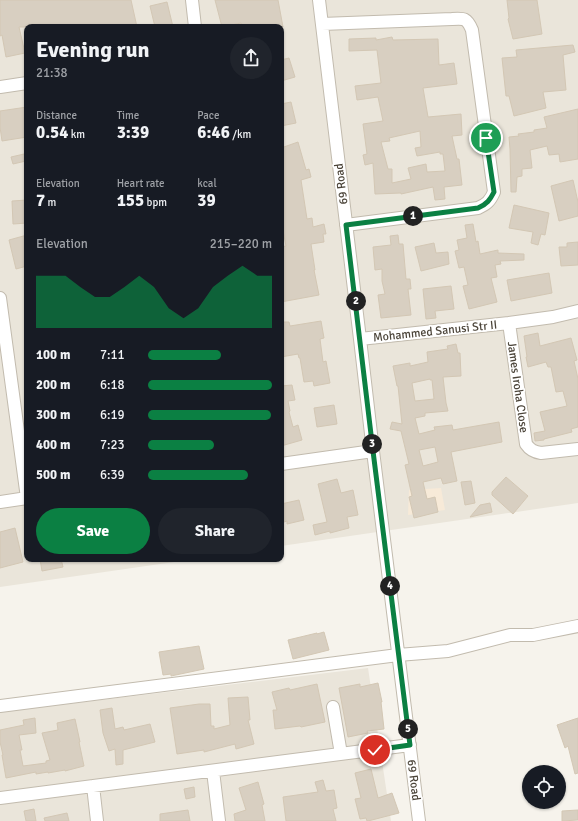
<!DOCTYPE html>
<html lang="en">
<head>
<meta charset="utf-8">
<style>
  :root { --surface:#171b24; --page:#20242c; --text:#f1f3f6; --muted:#9ea1a6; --accent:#0b8043 }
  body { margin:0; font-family:Signika,sans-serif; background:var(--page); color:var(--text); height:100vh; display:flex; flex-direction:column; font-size:15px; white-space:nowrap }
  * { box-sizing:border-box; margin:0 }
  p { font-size:13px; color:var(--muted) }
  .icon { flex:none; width:22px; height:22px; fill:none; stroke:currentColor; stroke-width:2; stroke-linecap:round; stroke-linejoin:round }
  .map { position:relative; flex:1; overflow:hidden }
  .panel { position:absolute; left:24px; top:24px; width:260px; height:538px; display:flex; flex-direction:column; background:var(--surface); border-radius:8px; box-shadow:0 1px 3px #0004 }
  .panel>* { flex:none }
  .controls { position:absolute; left:522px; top:765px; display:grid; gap:8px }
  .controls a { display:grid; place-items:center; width:44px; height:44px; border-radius:50%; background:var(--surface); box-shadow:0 1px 3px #0004; font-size:20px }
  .pin { position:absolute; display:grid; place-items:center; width:34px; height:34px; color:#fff; margin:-17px; border:2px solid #fff; border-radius:50%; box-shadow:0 1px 4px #0007 }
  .km { position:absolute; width:20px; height:20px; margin:-10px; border-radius:50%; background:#222; color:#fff; font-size:11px; line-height:20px; text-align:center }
  .round { display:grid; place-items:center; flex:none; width:42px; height:42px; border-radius:21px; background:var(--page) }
  .head { display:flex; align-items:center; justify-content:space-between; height:68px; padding:0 12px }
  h1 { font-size:22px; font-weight:700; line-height:30px }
  .figures { display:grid; grid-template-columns:repeat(3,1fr); gap:6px; height:68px; padding:4px 12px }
  .figures div { display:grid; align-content:center }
  .figures b { font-size:17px; font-weight:700 }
  .figures small { font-size:11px; font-weight:400 }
  .figures p { font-size:11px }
  .chart { height:112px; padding:8px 12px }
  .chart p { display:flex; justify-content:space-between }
  .chart svg { width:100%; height:72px; margin-top:4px; fill:var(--accent); opacity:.7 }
  .action { display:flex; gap:8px; margin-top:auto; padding:8px 12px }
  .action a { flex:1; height:46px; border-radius:24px; background:var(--accent); color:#fff; font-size:16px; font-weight:700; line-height:46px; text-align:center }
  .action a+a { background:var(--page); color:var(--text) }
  ul { padding:0 12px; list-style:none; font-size:13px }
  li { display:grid; grid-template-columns:64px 48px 1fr; align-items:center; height:30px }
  li i { height:10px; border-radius:5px; background:var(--accent) }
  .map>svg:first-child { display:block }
  .residential { fill:#eae5da }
  .commercial { fill:#f7ead8 }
  .building { fill:#d8cfc1; stroke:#d3c7b4; fill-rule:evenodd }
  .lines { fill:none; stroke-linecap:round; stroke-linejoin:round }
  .minor-casing { stroke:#c2bbae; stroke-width:14 }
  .minor { stroke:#fff; stroke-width:12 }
  .route-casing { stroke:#fff; stroke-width:8 }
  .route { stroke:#0b8043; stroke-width:5 }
  .labels { text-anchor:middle; stroke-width:3.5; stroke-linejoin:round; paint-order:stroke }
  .street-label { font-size:12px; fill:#4b4439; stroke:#fff }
</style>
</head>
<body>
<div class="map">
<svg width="578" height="821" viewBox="0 0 578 821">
  <rect width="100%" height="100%" fill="#f6f3ec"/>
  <path class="residential" d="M 0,0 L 578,0 L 578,503 L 281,546 L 281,27 L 27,27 L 27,559 L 195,559 L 0,587 Z
    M 368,668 L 391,821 L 0,821 L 0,712 Z"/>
  <path class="commercial" d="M 441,488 L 445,510 L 408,515 L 409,490 Z"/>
  <path class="building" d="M 0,0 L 131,0 L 137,27 L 19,27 L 25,53 L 6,57 L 2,35 L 0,36 Z
    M 215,0 L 278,0 L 283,27 L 242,27 L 241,23 L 222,27 Z
    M 507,0 L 537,0 L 542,34 L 513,39 L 508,19 L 509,18 Z
    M 167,2 L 173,27 L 155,27 L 150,6 Z
    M 392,37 L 393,40 L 438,39 L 439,65 L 454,63 L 457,84 L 423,88 L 428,117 L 461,114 L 462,135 L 452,136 L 457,159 L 459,159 L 462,185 L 444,187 L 445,199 L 435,200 L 433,187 L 401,194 L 401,193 L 375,194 L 373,163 L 365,165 L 363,155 L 367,154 L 363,124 L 383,121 L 378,97 L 357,100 L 355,86 L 381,83 L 377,50 L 349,51 L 349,39 L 376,38 L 376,40 ZM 420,131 L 421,147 L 415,148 L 417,156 L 440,152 L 440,154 L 443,154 L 445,171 L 427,172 L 426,164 L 408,168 L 411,179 L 392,183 L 392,169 L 388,169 L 381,142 L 390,141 L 389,138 Z
    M 573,45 L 575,52 L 563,55 L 566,90 L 543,92 L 546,108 L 514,116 L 509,96 L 506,96 L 502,58 L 517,57 L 516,50 Z
    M 289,58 L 295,77 L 281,81 L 281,60 Z
    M 291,102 L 296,123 L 281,126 L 281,104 Z
    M 27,107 L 27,137 L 2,141 L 0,127 L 0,111 Z
    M 578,109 L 578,159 L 560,162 L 559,154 L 549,155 L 547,146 L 530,150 L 532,168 L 522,169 L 522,176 L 517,177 L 516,192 L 511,192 L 510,149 L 509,137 L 519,136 L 518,134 L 534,132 L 534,130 L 547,128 L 544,117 Z
    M 298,142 L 306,170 L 309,169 L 311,177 L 301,180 L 307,219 L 312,218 L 313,227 L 324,224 L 326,234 L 323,234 L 324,242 L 311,244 L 315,270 L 314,270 L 319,295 L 281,302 L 281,247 L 286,246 L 281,220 L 281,148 Z
    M 24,154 L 26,161 L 13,164 L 11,157 Z
    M 573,180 L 578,202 L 578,216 L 559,221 L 551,186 Z
    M 27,200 L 27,223 L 13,224 L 12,201 Z
    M 514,205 L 549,213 L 545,235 L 541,234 L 538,245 L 531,243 L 533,232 L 509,228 Z
    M 473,224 L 476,242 L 478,241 L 480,254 L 498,250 L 498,253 L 524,254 L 524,260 L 500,261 L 501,264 L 495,265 L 497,277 L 491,278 L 497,302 L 469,309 L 463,286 L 468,285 L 464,267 L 459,268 L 455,251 L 459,250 L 457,240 L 467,238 L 465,225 Z
    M 27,235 L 27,266 L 16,269 L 9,240 Z
    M 398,235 L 399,244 L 403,244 L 406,279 L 410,279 L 411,289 L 408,289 L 411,315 L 381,318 L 378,295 L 385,294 L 382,281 L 382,269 L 375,270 L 373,247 L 391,245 L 390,236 Z
    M 578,242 L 578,265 L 561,266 L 559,247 L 567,247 L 567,243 Z
    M 434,243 L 436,253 L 448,252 L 449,264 L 421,271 L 415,247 Z
    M 549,273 L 552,293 L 511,301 L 507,280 Z
    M 451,286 L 454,309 L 435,311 L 436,318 L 426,319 L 423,289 Z
    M 321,321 L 324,338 L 320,339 L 323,362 L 326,361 L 330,383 L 314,386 L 313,381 L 304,382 L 300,358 L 299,358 L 298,354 L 281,357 L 281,342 L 282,342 L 281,322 L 289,322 L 290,326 Z
    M 538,333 L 540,346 L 571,338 L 577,360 L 574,361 L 578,379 L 578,427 L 571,429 L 572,432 L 544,439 L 544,440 L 535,441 L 534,433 L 545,431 L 540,412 L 567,406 L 563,391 L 556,392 L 551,367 L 548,367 L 546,362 L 528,367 L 526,357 L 527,357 L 524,336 Z
    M 456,344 L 458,353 L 460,353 L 461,376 L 443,377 L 446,403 L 448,411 L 425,413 L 425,416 L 415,418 L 419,434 L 435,430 L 434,427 L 452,425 L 453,430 L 499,422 L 502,442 L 451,452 L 457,481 L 443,484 L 441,478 L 423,482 L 427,499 L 435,497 L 438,512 L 414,518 L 409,497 L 412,496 L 405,465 L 409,464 L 401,431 L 390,429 L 392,422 L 402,424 L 398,386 L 397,386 L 393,366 L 410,363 L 410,366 L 428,362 L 427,352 L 448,349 L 447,346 ZM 430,379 L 430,380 L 432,380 L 434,399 L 415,401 L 412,383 ZM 435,447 L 438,462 L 423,466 L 419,450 Z
    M 292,385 L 295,400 L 288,401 L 290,411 L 289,412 L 293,427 L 298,425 L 302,440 L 281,446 L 281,386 Z
    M 334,405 L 337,424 L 317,427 L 314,408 Z
    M 506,477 L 528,496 L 513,514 L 492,495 L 492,492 Z
    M 337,479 L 341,493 L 353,490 L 358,515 L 347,517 L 349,528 L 330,533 L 330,531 L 315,535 L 313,525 L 327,522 L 318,484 Z
    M 471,481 L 475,503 L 465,505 L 461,482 Z
    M 299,500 L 304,520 L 287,524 L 287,521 L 281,523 L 281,504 Z
    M 490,503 L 492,512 L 470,517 L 480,505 Z
    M 15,528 L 23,562 L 0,568 L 0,532 Z
    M 40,559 L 61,559 L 63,567 L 42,571 Z
    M 324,632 L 329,650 L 293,659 L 288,640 L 317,633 L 317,634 Z
    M 199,646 L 204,669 L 171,676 L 171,674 L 163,675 L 159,652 Z
    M 378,683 L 382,702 L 381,702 L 384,729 L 367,731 L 368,733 L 348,737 L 339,688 L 360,684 L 360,687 Z
    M 317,684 L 325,722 L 301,727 L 300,726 L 275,729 L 273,710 L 277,710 L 272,692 L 289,688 L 290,690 Z
    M 248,697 L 250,720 L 248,720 L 254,744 L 236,749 L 235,744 L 204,752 L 204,750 L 177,754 L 170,708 L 199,704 L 210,704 L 211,726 L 214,726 L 214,729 L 230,725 L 228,698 Z
    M 112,708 L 115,729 L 123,727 L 124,730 L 150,724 L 155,742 L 123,750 L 123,764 L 116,765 L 115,749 L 109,751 L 103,733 L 100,710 Z
    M 35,718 L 36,733 L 19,735 L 22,750 L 20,750 L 23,766 L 46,763 L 46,761 L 50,760 L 42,733 L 58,730 L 57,723 L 75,719 L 80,742 L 79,742 L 84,766 L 65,771 L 65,770 L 48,773 L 48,772 L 36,774 L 36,772 L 6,778 L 2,755 L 3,755 L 0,742 L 0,730 L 24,725 L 23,720 Z
    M 578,718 L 578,773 L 575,774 L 568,746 L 565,748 L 557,725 Z
    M 371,769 L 378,798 L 392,793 L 399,813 L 368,821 L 367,821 L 366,818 L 360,819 L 355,799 L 361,798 L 355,773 Z
    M 323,780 L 326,791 L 334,790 L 337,808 L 333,809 L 336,821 L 286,821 L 283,797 L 318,792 L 315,782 Z
    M 258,782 L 264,804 L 262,805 L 265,821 L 235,821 L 234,814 L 246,810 L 239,788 Z
    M 194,787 L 195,797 L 186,799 L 184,789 Z
    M 34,809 L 36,821 L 26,821 L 24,811 Z
    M 188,810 L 190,821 L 160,821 L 160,814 Z
    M 578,810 L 578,820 L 562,821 L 562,811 Z
    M 67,813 L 69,821 L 45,821 L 44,818 Z"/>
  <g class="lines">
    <defs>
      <path id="minor" d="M 192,0 L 195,27
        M 319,0 L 360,339 L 373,451 L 419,821
        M 322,24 L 452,19 C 464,18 467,18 472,30 L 494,192 C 490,201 487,204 478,208 L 346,225
        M 0,87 L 27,83
        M 0,298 L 27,498
        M 509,323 L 526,444 C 530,450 534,452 541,453 L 578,449
        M 360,339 L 509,323 L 553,317 L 578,311
        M 281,464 L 373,451
        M 0,502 L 27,498
        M 0,706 L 398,655 L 448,651 L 510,635 L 533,635 L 578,626
        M 333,707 L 341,754
        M 213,771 L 219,821
        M 93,786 L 97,821
        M 0,798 L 410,745"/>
    </defs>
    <use href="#minor" class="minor-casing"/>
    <use href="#minor" class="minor"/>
  </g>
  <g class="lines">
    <defs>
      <path id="route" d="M 375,750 L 410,745 L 373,451 L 346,225 L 478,208 C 487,204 490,200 494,192 L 486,138"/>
    </defs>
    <use href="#route" class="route-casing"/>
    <use href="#route" class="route"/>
  </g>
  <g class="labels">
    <g class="street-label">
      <text transform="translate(341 184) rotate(-97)" y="4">69 Road</text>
      <text transform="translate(435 331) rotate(-6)" y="4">Mohammed Sanusi Str II</text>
      <text transform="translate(518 387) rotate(82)" y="4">James Iroha Close</text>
      <text transform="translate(414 780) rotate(83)" y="4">69 Road</text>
    </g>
  </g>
</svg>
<div class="controls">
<a><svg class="icon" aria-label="locate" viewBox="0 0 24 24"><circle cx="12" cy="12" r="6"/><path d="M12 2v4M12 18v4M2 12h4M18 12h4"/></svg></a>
</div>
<div class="pin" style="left:486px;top:138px;background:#1e9e55"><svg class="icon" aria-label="arrive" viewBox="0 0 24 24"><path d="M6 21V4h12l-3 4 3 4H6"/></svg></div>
<div class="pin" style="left:375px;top:750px;background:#d93025"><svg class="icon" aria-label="check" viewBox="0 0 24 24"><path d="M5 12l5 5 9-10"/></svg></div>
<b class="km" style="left:413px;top:216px">1</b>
<b class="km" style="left:356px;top:301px">2</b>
<b class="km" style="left:372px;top:444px">3</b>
<b class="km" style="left:390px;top:586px">4</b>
<b class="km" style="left:408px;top:729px">5</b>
<section class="panel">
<div class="head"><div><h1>Evening run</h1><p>21:38</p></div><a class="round"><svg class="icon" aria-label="share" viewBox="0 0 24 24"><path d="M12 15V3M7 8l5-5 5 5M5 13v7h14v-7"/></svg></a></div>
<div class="figures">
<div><p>Distance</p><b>0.54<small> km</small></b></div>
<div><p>Time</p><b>3:39</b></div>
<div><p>Pace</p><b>6:46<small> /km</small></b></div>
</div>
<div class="figures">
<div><p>Elevation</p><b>7<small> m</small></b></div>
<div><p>Heart rate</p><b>155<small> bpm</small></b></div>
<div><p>kcal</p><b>39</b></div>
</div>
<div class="chart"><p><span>Elevation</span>215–220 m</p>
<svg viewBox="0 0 160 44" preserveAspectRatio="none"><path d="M0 44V12L10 12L20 12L30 19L40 25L50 25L60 19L70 12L80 19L90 32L100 38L110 32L120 19L130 12L140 6L150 12L160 12V44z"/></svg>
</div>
<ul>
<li><b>100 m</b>7:11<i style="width:59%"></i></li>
<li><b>200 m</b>6:18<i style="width:100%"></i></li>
<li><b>300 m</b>6:19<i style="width:99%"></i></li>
<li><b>400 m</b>7:23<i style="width:53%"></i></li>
<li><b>500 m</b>6:39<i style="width:81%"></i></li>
</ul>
<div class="action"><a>Save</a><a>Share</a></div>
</section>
</div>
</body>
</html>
